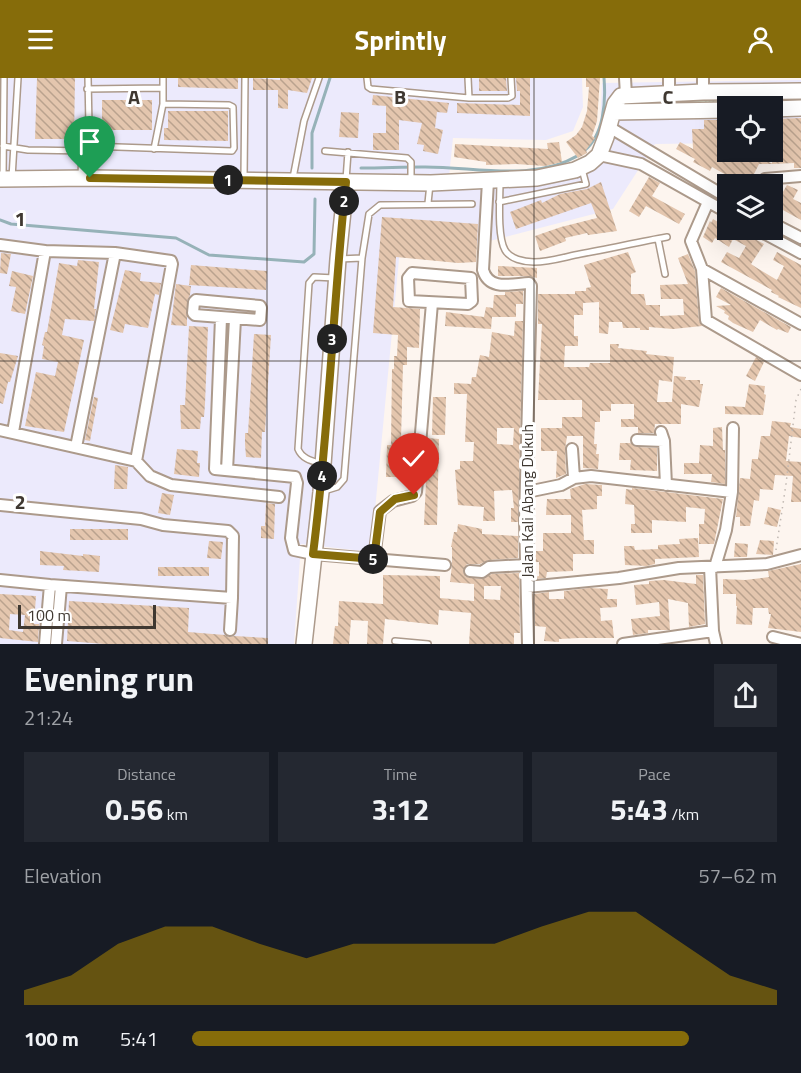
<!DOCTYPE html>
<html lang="en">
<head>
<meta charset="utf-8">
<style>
  :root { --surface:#171b24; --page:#242831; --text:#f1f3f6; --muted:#9ea1a6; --accent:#866c0a }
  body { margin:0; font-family:"Titillium Web",sans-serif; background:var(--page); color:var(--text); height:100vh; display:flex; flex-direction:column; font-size:22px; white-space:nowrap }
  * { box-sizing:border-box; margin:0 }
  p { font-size:20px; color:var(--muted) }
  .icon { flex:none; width:33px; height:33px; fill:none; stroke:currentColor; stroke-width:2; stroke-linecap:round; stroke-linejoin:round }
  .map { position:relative; height:566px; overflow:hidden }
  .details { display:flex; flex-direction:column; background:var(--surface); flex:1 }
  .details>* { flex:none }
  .fabs { position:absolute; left:717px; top:18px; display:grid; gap:12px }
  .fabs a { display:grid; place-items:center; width:66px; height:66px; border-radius:0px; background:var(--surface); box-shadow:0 6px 24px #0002; font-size:30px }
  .scale { position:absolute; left:18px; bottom:15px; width:138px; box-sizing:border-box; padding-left:6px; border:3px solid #3f3831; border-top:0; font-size:16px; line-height:21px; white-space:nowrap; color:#3f3831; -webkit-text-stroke:4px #fff; paint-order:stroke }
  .pin { position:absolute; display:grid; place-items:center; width:51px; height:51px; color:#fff; margin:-62px -26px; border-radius:50% 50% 50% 0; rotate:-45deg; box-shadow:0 0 6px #0007 }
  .pin .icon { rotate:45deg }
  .km { position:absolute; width:30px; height:30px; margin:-15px; border-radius:50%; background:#222; color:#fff; font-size:16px; line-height:30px; text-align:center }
  .round { display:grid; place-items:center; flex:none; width:63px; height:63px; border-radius:0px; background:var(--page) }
  .overview { display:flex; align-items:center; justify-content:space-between; height:102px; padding:0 24px }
  h1 { font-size:33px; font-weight:700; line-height:45px }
  .figures { display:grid; grid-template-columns:repeat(3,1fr); gap:9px; height:102px; padding:6px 24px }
  .figures div { display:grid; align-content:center; border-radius:0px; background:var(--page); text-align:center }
  .figures b { font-size:30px; font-weight:700 }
  .figures small { font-size:16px; font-weight:400 }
  .figures p { font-size:16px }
  .chart { height:168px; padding:12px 24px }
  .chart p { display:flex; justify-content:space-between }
  .chart svg { width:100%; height:108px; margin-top:6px; fill:var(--accent); opacity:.7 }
  ul { padding:0 24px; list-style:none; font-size:20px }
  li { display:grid; grid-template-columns:96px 72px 1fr; align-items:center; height:45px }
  li i { height:15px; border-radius:8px; background:var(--accent) }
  header { display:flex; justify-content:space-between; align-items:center; height:78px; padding:0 24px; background:var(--accent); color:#fff; font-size:27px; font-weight:700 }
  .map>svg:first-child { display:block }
  .commercial { fill:#eceafc }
  .grass { fill:url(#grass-tufts) }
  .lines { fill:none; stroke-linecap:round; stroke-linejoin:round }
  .stream { stroke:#96b2b8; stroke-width:3 }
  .building { fill:url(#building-back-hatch); fill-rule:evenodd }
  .lane-casing { stroke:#ac9a8b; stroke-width:8 }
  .street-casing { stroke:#ac9a8b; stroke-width:14 }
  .secondary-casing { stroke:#ac9a8b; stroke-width:18 }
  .path { stroke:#c0b8b2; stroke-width:1.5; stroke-dasharray:1.5 4.5; stroke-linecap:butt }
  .lane { stroke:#fff; stroke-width:5 }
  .street { stroke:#fff; stroke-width:10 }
  .secondary { stroke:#fff; stroke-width:15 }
  .route-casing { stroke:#fff; stroke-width:12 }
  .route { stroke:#866c0a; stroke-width:8 }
  .grid { fill:none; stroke:#3f3831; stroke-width:1.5; stroke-opacity:0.55 }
  .labels { text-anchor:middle; stroke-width:6; stroke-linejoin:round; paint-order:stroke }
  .street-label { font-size:16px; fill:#3f3831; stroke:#fff }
  .grid-label { font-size:20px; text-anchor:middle; font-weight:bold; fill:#3f3831; stroke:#fff; stroke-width:6; stroke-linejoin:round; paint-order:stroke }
</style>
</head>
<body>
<header><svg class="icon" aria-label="menu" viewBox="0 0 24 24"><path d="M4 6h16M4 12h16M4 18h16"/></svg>Sprintly<svg class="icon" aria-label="person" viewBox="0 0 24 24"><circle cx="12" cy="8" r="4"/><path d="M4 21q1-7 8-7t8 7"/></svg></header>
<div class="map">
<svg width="801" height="566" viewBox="0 0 801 566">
  <defs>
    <pattern id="grass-tufts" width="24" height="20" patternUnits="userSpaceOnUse" patternTransform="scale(1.5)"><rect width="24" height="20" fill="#d2e6d4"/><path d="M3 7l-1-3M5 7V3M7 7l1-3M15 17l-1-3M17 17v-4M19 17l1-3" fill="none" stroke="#b5c6b6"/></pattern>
    <pattern id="building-back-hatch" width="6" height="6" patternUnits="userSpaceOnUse" patternTransform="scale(1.5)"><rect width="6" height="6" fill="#e4c6ae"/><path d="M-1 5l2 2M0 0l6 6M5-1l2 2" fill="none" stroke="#baa28e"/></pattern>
  </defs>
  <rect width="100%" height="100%" fill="#fdf5ef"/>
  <path class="commercial" d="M 0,0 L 582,0 L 583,29 L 573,53 L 546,62 L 453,60 L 448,108 L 549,105 L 607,83 L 600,50 L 602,5 L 801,2 L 801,64 L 773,64 L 772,28 L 728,28 L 727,65 L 655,66 L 613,131 L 482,165 L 401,160 L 371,474 L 301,466 L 294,566 L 0,566 Z"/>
  <path class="grass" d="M 801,13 L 801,30 L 728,28 L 727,32 L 615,26 Z"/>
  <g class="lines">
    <path class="stream" d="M 584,73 C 604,57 606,24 604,0
      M 312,90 L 312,55 L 330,0
      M 361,90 C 382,90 402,89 422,89 C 473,88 532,105 579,77
      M 0,142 L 11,146 L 176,160 L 209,177 L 304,184 L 314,176 L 315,121"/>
  </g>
  <path class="building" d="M 37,0 L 75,0 L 74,61 L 35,61 Z
    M 178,0 L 238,0 L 238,11 L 178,9 Z
    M 253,0 L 280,2 L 280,0 L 312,0 L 307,15 L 288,12 L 288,31 L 278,30 L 278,12 L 253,12 Z
    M 479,0 L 506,0 L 507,13 L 479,13 Z
    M 516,0 L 530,0 L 530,38 L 457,35 L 457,25 L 520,27 L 520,13 L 517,13 Z
    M 586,0 L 600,0 L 597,43 L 592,58 L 595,60 L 586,72 L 587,75 L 578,80 L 566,64 L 576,57 L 582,49 L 587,33 L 589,9 L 586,9 Z
    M 373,17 L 449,25 L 447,35 L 437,34 L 435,50 L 443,52 L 438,76 L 423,73 L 424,67 L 417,66 L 422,45 L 399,42 L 399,72 L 373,72 L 373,55 L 386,55 L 386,28 L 372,27 Z
    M 102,22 L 152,22 L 152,52 L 102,52 Z
    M 168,33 L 228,33 L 228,63 L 164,62 L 164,50 L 168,50 Z
    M 341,34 L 359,35 L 358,60 L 339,59 Z
    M 801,40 L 801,90 L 794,90 L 794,85 L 772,86 L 772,41 Z
    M 704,42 L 725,42 L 726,76 L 740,84 L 746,74 L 749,74 L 773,86 L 759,86 L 749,106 L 732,106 L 727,104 L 730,99 L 712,89 L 710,93 L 693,84 L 695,81 L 676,71 L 680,64 L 693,71 L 692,51 L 704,51 Z
    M 559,64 L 562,84 L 545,88 L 516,86 L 486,87 L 486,84 L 454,79 L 455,66 L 548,71 L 547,65 Z
    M 649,99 L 660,105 L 652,118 L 685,136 L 679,146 L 646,128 L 639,139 L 629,133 Z
    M 601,104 L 617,153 L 588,157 L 587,155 L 565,160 L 566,163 L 540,173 L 535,158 L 561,149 L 597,140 L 591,125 L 516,151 L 510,134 L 541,122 L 542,125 L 560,116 L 587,111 Z
    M 787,107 L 798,112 L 793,121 L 801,125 L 801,142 L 772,126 L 772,115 L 780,119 Z
    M 382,139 L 478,146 L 476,184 L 458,185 L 396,179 L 393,229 L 420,231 L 419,270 L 407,269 L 407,287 L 403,287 L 400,399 L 386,399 L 387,367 L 391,367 L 392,291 L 394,291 L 394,278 L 397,278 L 398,257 L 373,255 Z
    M 720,140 L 727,144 L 723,152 L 740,153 L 764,166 L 751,186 L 757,190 L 777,202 L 784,188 L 773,182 L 777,174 L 801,187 L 801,230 L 778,219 L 779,218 L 771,214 L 772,212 L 721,184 L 727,174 L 739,180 L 746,168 L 733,161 L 729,169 L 715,160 L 712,165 L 703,159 L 710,143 L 711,145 L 713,141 L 718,144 Z
    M 628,174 L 636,194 L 631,196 L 631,216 L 644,216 L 646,227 L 660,227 L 660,238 L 684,237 L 683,221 L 661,221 L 660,207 L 688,206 L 678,180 L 688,176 L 695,193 L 699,243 L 702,248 L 673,251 L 649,249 L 649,252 L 640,252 L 640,250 L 623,250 L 622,244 L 609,244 L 608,256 L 599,255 L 599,224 L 583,225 L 583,237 L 574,237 L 574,258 L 578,258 L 578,268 L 565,268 L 564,289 L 589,289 L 590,285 L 610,285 L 610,266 L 619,266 L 618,270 L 647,273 L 646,276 L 674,279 L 672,304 L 659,302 L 657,324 L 672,324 L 674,298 L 686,299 L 685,302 L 700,302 L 700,306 L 703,306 L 699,329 L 681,326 L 681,346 L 655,346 L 654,355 L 638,355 L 638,349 L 621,349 L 621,341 L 634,341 L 634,326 L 611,326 L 611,333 L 600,333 L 600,344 L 595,344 L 594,366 L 597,366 L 596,376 L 599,376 L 598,391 L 583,390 L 583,358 L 567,358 L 565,372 L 566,396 L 556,400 L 557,373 L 541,373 L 541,350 L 562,350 L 562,339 L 582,339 L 582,322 L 538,322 L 542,246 L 538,246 L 538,216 L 575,216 L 575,213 L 586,213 L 586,210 L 591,209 L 584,187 Z
    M 1,175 L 11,176 L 7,196 L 0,195 Z
    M 78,182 L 99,184 L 94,231 L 96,231 L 94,243 L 65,241 L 62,257 L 84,262 L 64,354 L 25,348 L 36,294 L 55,298 L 58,284 L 42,281 L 44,268 L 42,267 L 45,254 L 47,254 L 59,185 L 77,188 Z
    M 191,187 L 267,193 L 266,212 L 189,207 Z
    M 498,188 L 537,190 L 537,200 L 529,198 L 498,198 Z
    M 125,192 L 141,195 L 140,203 L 161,205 L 159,217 L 155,216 L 148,250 L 125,246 L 123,255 L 110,252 Z
    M 12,193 L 33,198 L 25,236 L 11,233 L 16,209 L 9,208 Z
    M 176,206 L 191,208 L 190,217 L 187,223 L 187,248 L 171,247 Z
    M 721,210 L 791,249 L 788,255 L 778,251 L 777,252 L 760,242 L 753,254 L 733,245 L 728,241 L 729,238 L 724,235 L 725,233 L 716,228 L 731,227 L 716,219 Z
    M 523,213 L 523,226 L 516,226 L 516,239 L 492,239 L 491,251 L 445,248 L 446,234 L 484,239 L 486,229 L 493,230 L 494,217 L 505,217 L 505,214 Z
    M 515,243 L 523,243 L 518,444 L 511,444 L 511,430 L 514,430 L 512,412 L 494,413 L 495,443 L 483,443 L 484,429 L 458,427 L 455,392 L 460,391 L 460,383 L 473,383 L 474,364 L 465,364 L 467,316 L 454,316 L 454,305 L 471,306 L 472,299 L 476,299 L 480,277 L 489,279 L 492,254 L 514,258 ZM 497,350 L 514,350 L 513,367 L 497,366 Z
    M 189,248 L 208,249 L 205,326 L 204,339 L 201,339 L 200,351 L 181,351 L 180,327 L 185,327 Z
    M 254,256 L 271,257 L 265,354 L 262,354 L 261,380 L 246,379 L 245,366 L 245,355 L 248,355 Z
    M 0,275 L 18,278 L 10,304 L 8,304 L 3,326 L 0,325 Z
    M 756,279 L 764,284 L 755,303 L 746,298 Z
    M 749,306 L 765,308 L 764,316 L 766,317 L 763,337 L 725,336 L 725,328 L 745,329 Z
    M 94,319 L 98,320 L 90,363 L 85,362 Z
    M 433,319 L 446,319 L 445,357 L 432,357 Z
    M 772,343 L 791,345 L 790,349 L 801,351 L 801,360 L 789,358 L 786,383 L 801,384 L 801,424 L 791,424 L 793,398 L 775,397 L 773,412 L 760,411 L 759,423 L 754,422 L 750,448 L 740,448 L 740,439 L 736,439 L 740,400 L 750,401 L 752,381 L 758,381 L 761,358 L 770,358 Z
    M 722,349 L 723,372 L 725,372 L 725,406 L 711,404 L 712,396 L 684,396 L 684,385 L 699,385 L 700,367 L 713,368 L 713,350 Z
    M 428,360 L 439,361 L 437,447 L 424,447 Z
    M 620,365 L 630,365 L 637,369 L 657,370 L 657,393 L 630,392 L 631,382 L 619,382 Z
    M 177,371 L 198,373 L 197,385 L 200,385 L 199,399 L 174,396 Z
    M 115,387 L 128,389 L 127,411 L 114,411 Z
    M 585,406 L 602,407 L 602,418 L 597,418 L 597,431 L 582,432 L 584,462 L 594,462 L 594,476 L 573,476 L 573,493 L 547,494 L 546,500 L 534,501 L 534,499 L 539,498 L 539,484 L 534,484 L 533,473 L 543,473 L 543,455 L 571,455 L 571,437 L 546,437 L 547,421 L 571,421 L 570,411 Z
    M 632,410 L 723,421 L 714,466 L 699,466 L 699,446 L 704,446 L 705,431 L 686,429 L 686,444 L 652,442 L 652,455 L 631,455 L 631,446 L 635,446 L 634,427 L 625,426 L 626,411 L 632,412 Z
    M 162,415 L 174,417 L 170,437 L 158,435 Z
    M 266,425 L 275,426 L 274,461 L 261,460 L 261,448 L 265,448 Z
    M 768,429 L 781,432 L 777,449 L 764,446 Z
    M 458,446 L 482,451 L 482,456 L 518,458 L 518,480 L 489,482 L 480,486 L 467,486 L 463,493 L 466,499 L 481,501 L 492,496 L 519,495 L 520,555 L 514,555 L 514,566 L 469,566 L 471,535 L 439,532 L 438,547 L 385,541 L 383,566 L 367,566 L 368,543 L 351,542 L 349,566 L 333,566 L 335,548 L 338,548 L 339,523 L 383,526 L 383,497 L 440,498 L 440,520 L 474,523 L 474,506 L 450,504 L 452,487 L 452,469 L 451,469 L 454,454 L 457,454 ZM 484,508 L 501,508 L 500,522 L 484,521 Z
    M 70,451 L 128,451 L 128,462 L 70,462 Z
    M 698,460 L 699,479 L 655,481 L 655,486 L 647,488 L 625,487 L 624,468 L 634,468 L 635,472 L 658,471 L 658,467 L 680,466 L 679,461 Z
    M 760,462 L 774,463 L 773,477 L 756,476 Z
    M 209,463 L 223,464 L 221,481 L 207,480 Z
    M 735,465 L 748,466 L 747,479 L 734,479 Z
    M 40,473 L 83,478 L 83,476 L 100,478 L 99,494 L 63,492 L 64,488 L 40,487 Z
    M 801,486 L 801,554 L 768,550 L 771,536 L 769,536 L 768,530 L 753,530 L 752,547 L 736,546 L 737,528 L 736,528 L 736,516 L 723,516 L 723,501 L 745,502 L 769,499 L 768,493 Z
    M 158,489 L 209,489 L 209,498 L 158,498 Z
    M 696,497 L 703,497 L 705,546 L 689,549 L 688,525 L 668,521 L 670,552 L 648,552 L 648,555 L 633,557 L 631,541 L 660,538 L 659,524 L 636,527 L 634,507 L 649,506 L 649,503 L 664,502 L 696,506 Z
    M 589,510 L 608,511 L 607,521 L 617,521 L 617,529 L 600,530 L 601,543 L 612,542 L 614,560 L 579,560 L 559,561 L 559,564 L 544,563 L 546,549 L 535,548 L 534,516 L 549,514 L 549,521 L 564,521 L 564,513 Z
    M 0,516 L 36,518 L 34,546 L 39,546 L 38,564 L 0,560 ZM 10,536 L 25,537 L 23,554 L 9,552 Z
    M 69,523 L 189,530 L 188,554 L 225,557 L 229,559 L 234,558 L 268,560 L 268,566 L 104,566 L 67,563 Z"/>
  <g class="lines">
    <defs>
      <path id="lane" d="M 88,0 L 90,97
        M 367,0 L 368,9 L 371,11 L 469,20 L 508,20 L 512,18 L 511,0
        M 468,0 L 469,20
        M 87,11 L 163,10
        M 3,68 L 28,72 L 89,73
        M 89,68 L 232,73 L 234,70 L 233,29 L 229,27 L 163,26 L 163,0
        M 154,71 L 163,26
        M 325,73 L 407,80 L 411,84 L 411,104
        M 81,98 L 82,73
        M 3,100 L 4,0
        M 12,100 L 18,0
        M 244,100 L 245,0
        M 293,100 L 304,43 L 319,0
        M 346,102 L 348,74
        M 500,103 C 500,120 497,158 505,172 C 510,181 524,184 534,184 C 549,184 565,179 580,176 C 609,171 638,164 667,159
        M 499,124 L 586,106 L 582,91
        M 428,125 L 430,106
        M 658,161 L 665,196
        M 339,181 L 362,180
        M 322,386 C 312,383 302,381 298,371 L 309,205 L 314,199 L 335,200
        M 324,413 L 337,409 L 344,401 L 362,180 L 369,136 L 380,127 L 472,126
        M 395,563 L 428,566"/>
      <path id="street" d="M 625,0 L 626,17
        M 669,0 L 669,15
        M 703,14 L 703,0
        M 609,49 L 728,120
        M 599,77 L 641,86 L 728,135
        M 488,103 L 483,192 C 489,213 511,206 529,205 L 531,208 L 525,442 L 528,566
        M 760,106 L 765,101 L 801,98
        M 708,124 L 691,163 L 702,191 L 706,242 L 801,297
        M 772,145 L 801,160
        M 758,152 L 801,175
        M 0,167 L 45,173 L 115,175 L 171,183 L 172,186 L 136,383
        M 702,191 L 801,246
        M 412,195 L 471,200 L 472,223 L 468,226 L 409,223 L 408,200 Z
        M 196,222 L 260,228 L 261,230 L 260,242 L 195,237 L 193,235 L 194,224 Z
        M 221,240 L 215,391 L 295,399 L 297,405 L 291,460 L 294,472 L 313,476 L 445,487
        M 0,352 L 136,383 L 150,398 L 171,407 L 279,419
        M 13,354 L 45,173
        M 661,354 L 664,363 L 666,407
        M 637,362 L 664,363
        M 76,369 L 115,175
        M 572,371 L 574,400
        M 227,392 L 235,241
        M 527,414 L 561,407 L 574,400 L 591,398 L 732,414
        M 0,427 L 141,441 L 163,447 L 228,453 L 233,458 L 232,520 L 50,507 L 0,502
        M 374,481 L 380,433 L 393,423 L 412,418 L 416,414 L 432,225
        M 710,489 L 713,553 L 716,566
        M 715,489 L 726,452 L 732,414 L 733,350
        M 470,493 L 482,494 L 489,489 L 526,487
        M 527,509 L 619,500 L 679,490 L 767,486 L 801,477
        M 230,552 L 232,520
        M 773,559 L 801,566
        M 45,566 L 50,507
        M 56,566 L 61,508
        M 623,566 L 713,553"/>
      <path id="secondary" d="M 772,31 L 801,30
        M 613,34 L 728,32
        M 0,101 L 90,100 L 431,105 L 537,100 L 575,92 L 590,85 L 599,77 L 606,59 L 615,26 L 621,18 L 703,14 L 801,13
        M 304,566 L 321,414 L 338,181 L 346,104"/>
    </defs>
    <use href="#lane" class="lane-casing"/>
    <use href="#street" class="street-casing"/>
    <use href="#secondary" class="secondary-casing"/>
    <path class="path" d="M 776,472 L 786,406 L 796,322 L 801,311"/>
    <use href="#lane" class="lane"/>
    <use href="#street" class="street"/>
    <use href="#secondary" class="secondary"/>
  </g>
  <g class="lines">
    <defs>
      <path id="route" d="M 90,100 L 346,104 C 333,227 329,352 313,476 L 374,481 L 380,434 L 395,421 L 414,417"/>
    </defs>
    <use href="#route" class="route-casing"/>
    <use href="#route" class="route"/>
  </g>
  <path class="grid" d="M 267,0 L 267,566M 534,0 L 534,566M 0,283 L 801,283"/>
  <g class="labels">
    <g class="street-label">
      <text transform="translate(527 423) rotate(-90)" y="6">Jalan Kali Abang Dukuh</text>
    </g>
  </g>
  <g class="grid-label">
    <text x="134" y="26">A</text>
    <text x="400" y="26">B</text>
    <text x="668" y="26">C</text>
    <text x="20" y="148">1</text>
    <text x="20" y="431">2</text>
  </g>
</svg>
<div class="fabs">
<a><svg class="icon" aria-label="locate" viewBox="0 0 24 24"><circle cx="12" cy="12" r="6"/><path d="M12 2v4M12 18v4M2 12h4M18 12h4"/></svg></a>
<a><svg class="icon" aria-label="layers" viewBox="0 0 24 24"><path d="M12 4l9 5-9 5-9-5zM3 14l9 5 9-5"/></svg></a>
</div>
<div class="scale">100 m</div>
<div class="pin" style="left:90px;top:100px;background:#1e9e55"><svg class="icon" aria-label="arrive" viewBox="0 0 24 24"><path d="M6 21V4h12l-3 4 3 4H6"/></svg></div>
<div class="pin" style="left:414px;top:417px;background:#d93025"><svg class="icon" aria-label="check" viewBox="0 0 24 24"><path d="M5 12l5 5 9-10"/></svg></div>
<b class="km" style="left:228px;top:102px">1</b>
<b class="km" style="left:344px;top:123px">2</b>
<b class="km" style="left:332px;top:261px">3</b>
<b class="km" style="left:322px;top:398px">4</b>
<b class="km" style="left:373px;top:481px">5</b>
</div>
<section class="details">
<div class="overview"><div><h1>Evening run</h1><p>21:24</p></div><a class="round"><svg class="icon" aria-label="share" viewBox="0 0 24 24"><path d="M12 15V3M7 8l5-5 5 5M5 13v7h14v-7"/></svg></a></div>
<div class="figures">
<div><p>Distance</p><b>0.56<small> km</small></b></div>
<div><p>Time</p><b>3:12</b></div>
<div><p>Pace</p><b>5:43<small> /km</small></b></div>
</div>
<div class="chart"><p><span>Elevation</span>57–62 m</p>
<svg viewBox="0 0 160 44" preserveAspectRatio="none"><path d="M0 44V38L10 32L20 19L30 12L40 12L50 19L60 25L70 19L80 19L90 19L100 19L110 12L120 6L130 6L140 19L150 32L160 38V44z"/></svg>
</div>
<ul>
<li><b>100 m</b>5:41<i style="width:85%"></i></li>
</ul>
</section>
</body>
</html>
